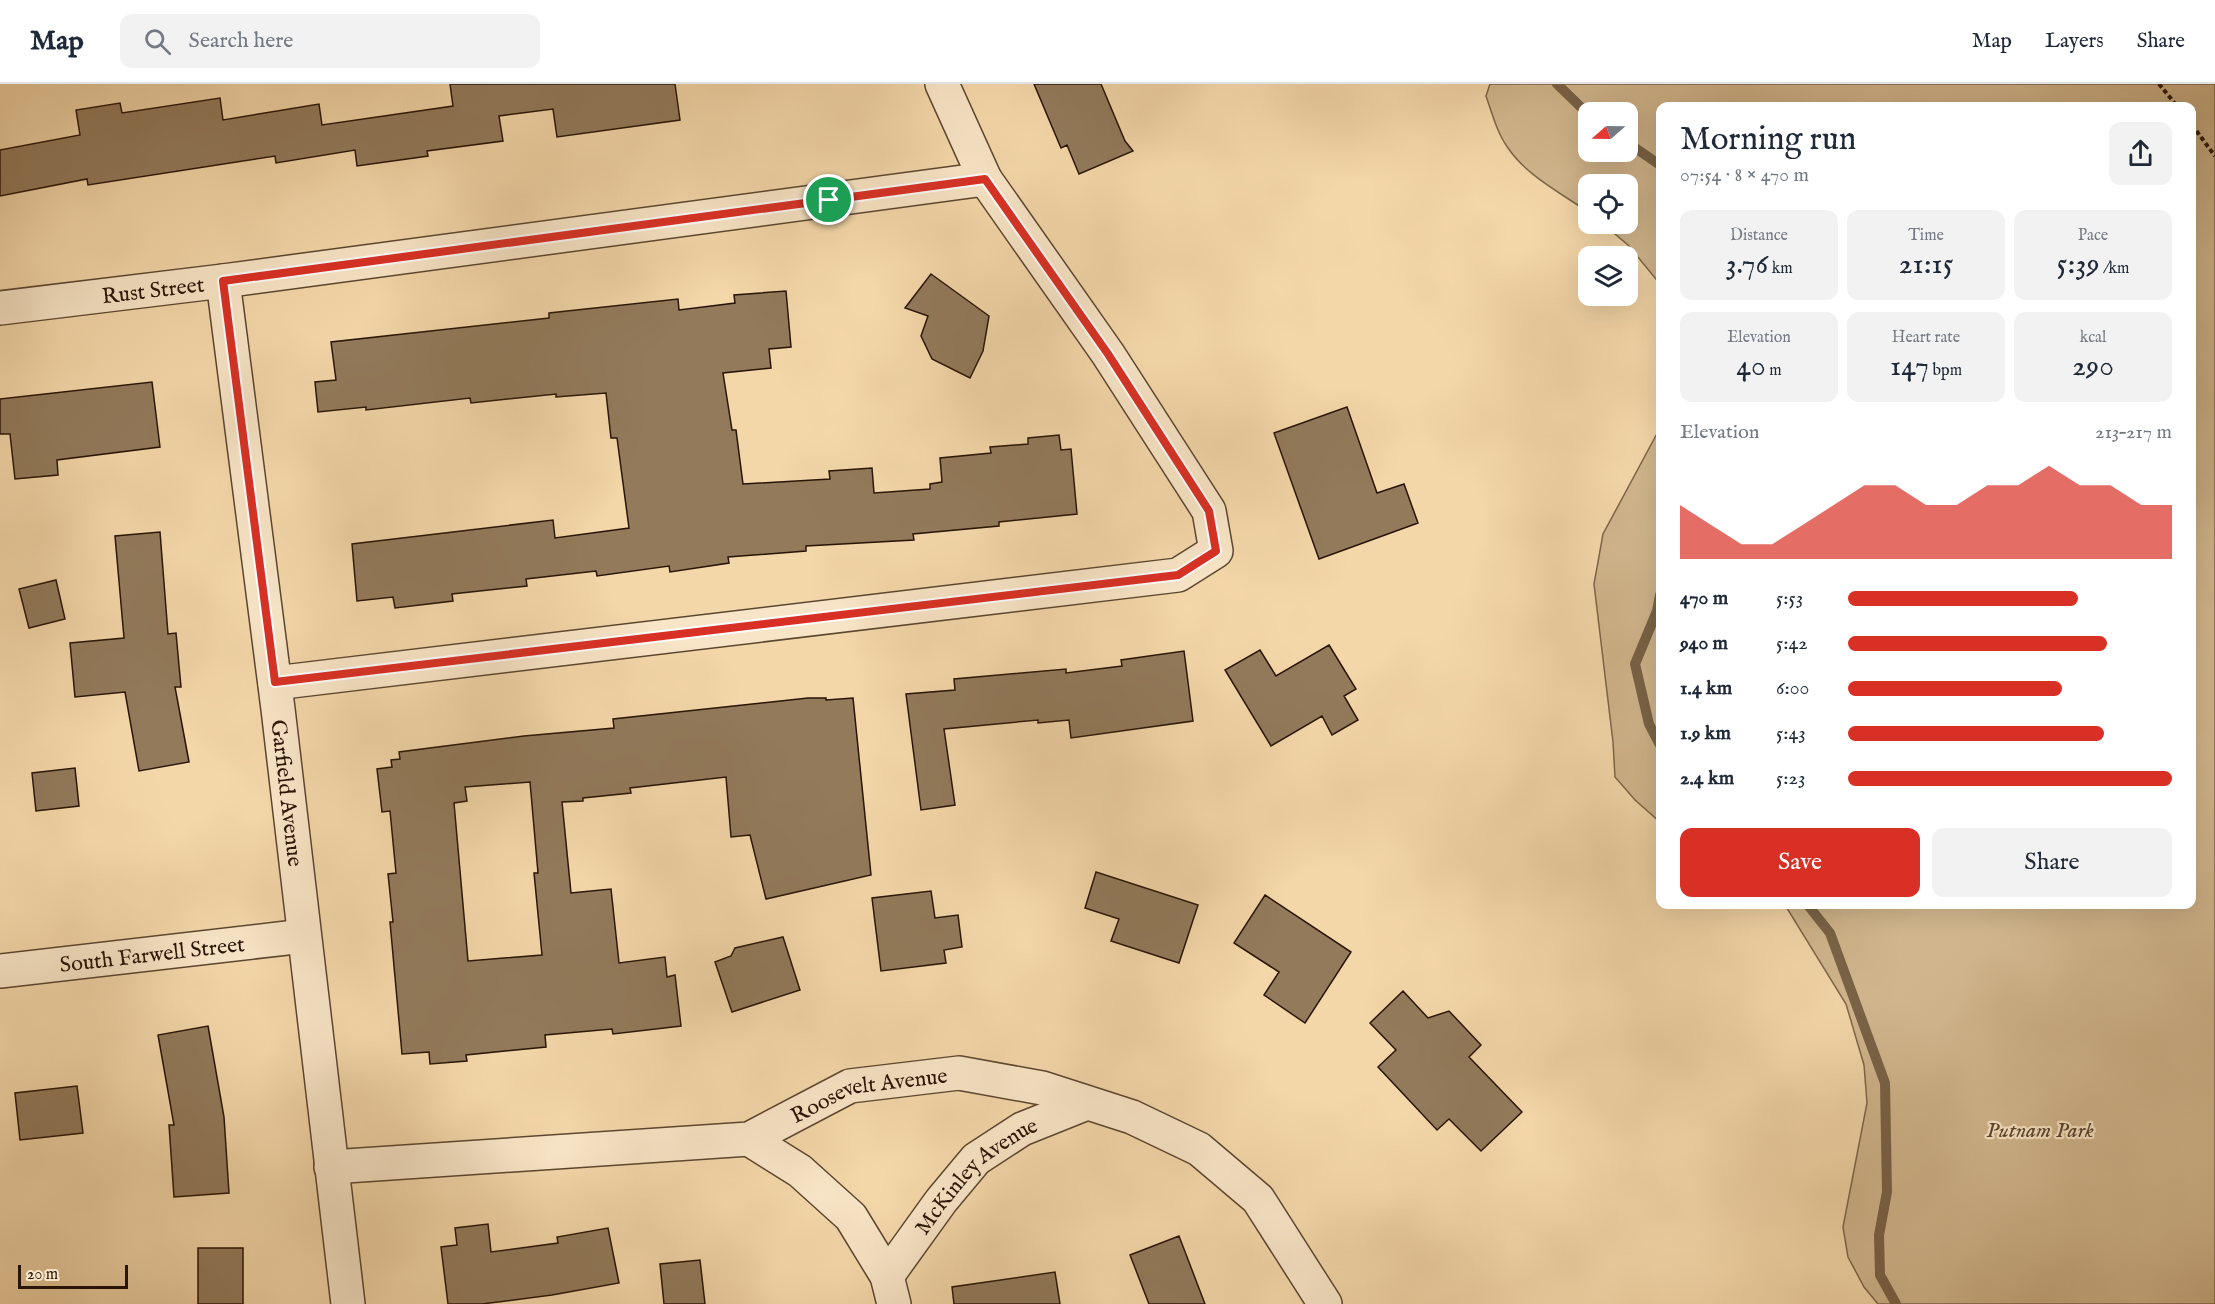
<!DOCTYPE html>
<html lang="en">
<head>
<meta charset="utf-8">
<style>
  :root { --surface:#fff; --page:#f2f2f3; --text:#1f2937; --muted:#747a83; --line:#e0e1e3; --accent:#d93025 }
  body { margin:0; font-family:"IM FELL English",serif; background:var(--page); color:var(--text); height:100vh; display:flex; flex-direction:column; font-size:22px; white-space:nowrap }
  * { box-sizing:border-box; margin:0 }
  p { font-size:20px; color:var(--muted) }
  .icon { flex:none; width:33px; height:33px; fill:none; stroke:currentColor; stroke-width:2; stroke-linecap:round; stroke-linejoin:round }
  .map { position:relative; flex:1; overflow:hidden }
  .drawer { position:absolute; left:1656px; top:18px; width:540px; height:807px; display:flex; flex-direction:column; background:var(--surface); border-radius:12px; box-shadow:0 6px 24px #0002 }
  .drawer>* { flex:none }
  .needle { width:39px; rotate:250deg }
  .controls { position:absolute; left:1578px; top:18px; display:grid; gap:12px }
  .controls a { display:grid; place-items:center; width:60px; height:60px; border-radius:12px; background:var(--surface); box-shadow:0 6px 24px #0002; font-size:30px }
  .scale { position:absolute; left:18px; bottom:15px; width:110px; box-sizing:border-box; padding-left:6px; border:3px solid #281507; border-top:0; font-size:16px; line-height:21px; white-space:nowrap; color:#281507; -webkit-text-stroke:4px #f8e5c7; paint-order:stroke }
  .pin { position:absolute; display:grid; place-items:center; width:51px; height:51px; color:#fff; margin:-26px; border:3px solid #fff; border-radius:50%; box-shadow:0 2px 6px #0007 }
  .round { display:grid; place-items:center; flex:none; width:63px; height:63px; border-radius:12px; background:var(--page) }
  .summary { display:flex; align-items:center; justify-content:space-between; height:102px; padding:0 24px }
  h1 { font-size:33px; font-weight:600; line-height:45px }
  .metrics { display:grid; grid-template-columns:repeat(3,1fr); gap:9px; height:102px; padding:6px 24px }
  .metrics div { display:grid; align-content:center; border-radius:12px; background:var(--page); text-align:center }
  .metrics b { font-size:30px; font-weight:600 }
  .metrics small { font-size:16px; font-weight:400 }
  .metrics p { font-size:16px }
  .chart { height:168px; padding:12px 24px }
  .chart p { display:flex; justify-content:space-between }
  .chart svg { width:100%; height:108px; margin-top:6px; fill:var(--accent); opacity:.7 }
  .action { display:flex; gap:12px; margin-top:auto; padding:12px 24px }
  .action a { flex:1; height:69px; border-radius:12px; background:var(--accent); color:#fff; font-size:24px; font-weight:600; line-height:69px; text-align:center }
  .action a+a { background:var(--page); color:var(--text) }
  ul { padding:0 24px; list-style:none; font-size:20px }
  li { display:grid; grid-template-columns:96px 72px 1fr; align-items:center; height:45px }
  li i { height:15px; border-radius:8px; background:var(--accent) }
  header { display:flex; align-items:center; gap:36px; box-sizing:border-box; height:84px; padding:0 30px; background:var(--surface); border-bottom:2px solid var(--line) }
  header strong { font-size:28px }
  nav { display:flex; gap:33px; margin-inline-start:auto; font-size:21px }
  .search { width:420px; height:54px; background:var(--page); display:flex; align-items:center; gap:15px; box-sizing:border-box; padding:0 21px; border-radius:12px; color:var(--muted); font-size:22px }
  .map>svg:first-child { display:block }
  .green { fill:#d1b68d; stroke:#7c664a; stroke-width:1.5; fill-rule:evenodd }
  .lines { fill:none; stroke-linecap:round; stroke-linejoin:round }
  .stream { stroke:#796247; stroke-width:10 }
  .building { fill:#927a5b; stroke:#281507; stroke-width:1.5; fill-rule:evenodd }
  .minor-casing { stroke:#5b4630; stroke-width:36 }
  .path { stroke:#281507; stroke-width:4; stroke-dasharray:4.5 3; stroke-linecap:butt }
  .minor { stroke:#f8e5c7; stroke-width:33 }
  .route-casing { stroke:#fff; stroke-width:12 }
  .route { stroke:#d93025; stroke-width:8 }
  .labels { text-anchor:middle; stroke-width:4.5; stroke-linejoin:round; paint-order:stroke }
  .street-label { font-size:22px; fill:#281507; stroke:#f8e5c7 }
  .park-label { font-size:22px; font-style:italic; fill:#5b452f; stroke:#f8e5c7 }
</style>
</head>
<body>
<header>
<strong>Map</strong>
<div class="search"><svg class="icon" aria-label="search" viewBox="0 0 24 24"><circle cx="10" cy="10" r="6"/><path d="M15 15l6 6"/></svg>Search here</div>
<nav><a>Map</a><a>Layers</a><a>Share</a></nav>
</header>
<div class="map">
<svg width="2215" height="1220" viewBox="0 0 2215 1220">
  <rect width="100%" height="100%" fill="#f4d7a9"/>
  <filter id="stains"><feTurbulence type="fractalNoise" baseFrequency=".00333" numOctaves="4"/><feColorMatrix values="0 0 0 0 .2 0 0 0 0 .09 0 0 0 0 .02 0 0 0 .5 -.17"/></filter>
  <radialGradient id="worn" r=".72"><stop offset=".6" stop-color="#630" stop-opacity="0"/><stop offset="1" stop-color="#630" stop-opacity=".3"/></radialGradient>
  <path class="green" d="M 1490,0 L 2215,0 L 2215,1220 L 1878,1220 L 1864,1203 L 1848,1173 L 1843,1143 L 1867,1019 L 1864,981 L 1846,920 L 1785,821 L 2192,820 L 2192,22 L 1660,22 L 1660,200 L 1628,161 L 1603,140 L 1628,140 L 1628,100 L 1588,100 L 1588,128 C 1561,109 1527,92 1508,64 C 1497,49 1492,29 1486,12 ZM 1588,28 L 1628,28 L 1628,68 L 1588,68 Z
    M 1660,344 L 1660,738 L 1635,716 L 1615,693 L 1613,658 L 1594,500 L 1603,450 Z"/>
  <g class="lines">
    <path class="stream" d="M 1557,0 L 1588,30
      M 1628,59 L 1660,81
      M 1660,511 L 1657,527 L 1635,580 L 1649,640 L 1660,661
      M 1807,820 L 1830,849 L 1885,999 L 1887,1108 L 1879,1151 L 1880,1191 L 1896,1220"/>
  </g>
  <path class="building" d="M 450,0 L 675,0 L 680,36 L 557,53 L 553,25 L 499,32 L 503,57 L 427,67 L 428,72 L 357,82 L 355,66 L 276,79 L 275,72 L 88,101 L 87,95 L 0,112 L 0,66 L 80,51 L 76,26 L 120,19 L 122,29 L 220,14 L 223,36 L 319,20 L 322,41 L 453,22 Z
    M 1034,0 L 1101,0 L 1125,57 L 1133,67 L 1079,90 L 1067,61 L 1061,64 Z
    M 931,190 L 989,232 L 983,267 L 970,294 L 932,275 L 921,252 L 928,232 L 905,224 Z
    M 786,207 L 791,263 L 769,265 L 771,284 L 723,289 L 732,346 L 736,346 L 743,400 L 830,395 L 829,387 L 872,384 L 874,409 L 930,405 L 930,400 L 942,398 L 940,374 L 991,369 L 990,363 L 1028,360 L 1028,354 L 1059,351 L 1061,366 L 1071,365 L 1077,430 L 999,438 L 999,442 L 913,450 L 914,456 L 806,462 L 806,467 L 728,473 L 729,479 L 670,488 L 669,482 L 597,492 L 596,487 L 526,495 L 527,502 L 452,510 L 453,517 L 395,524 L 393,513 L 357,517 L 352,460 L 553,436 L 555,454 L 629,444 L 617,354 L 611,354 L 606,309 L 556,313 L 556,310 L 471,319 L 470,314 L 366,326 L 366,323 L 318,328 L 315,298 L 336,296 L 331,258 L 549,234 L 549,229 L 678,215 L 679,226 L 735,219 L 734,211 Z
    M 152,298 L 160,363 L 57,376 L 58,391 L 15,395 L 10,350 L 0,350 L 0,315 Z
    M 1347,323 L 1377,409 L 1404,400 L 1418,439 L 1319,475 L 1274,349 Z
    M 160,448 L 168,550 L 176,549 L 181,603 L 175,603 L 189,678 L 139,687 L 125,608 L 75,613 L 70,559 L 124,554 L 115,452 Z
    M 56,496 L 65,535 L 29,544 L 19,505 Z
    M 1329,561 L 1356,605 L 1344,612 L 1358,636 L 1332,651 L 1322,632 L 1271,662 L 1225,586 L 1260,566 L 1276,592 Z
    M 1184,567 L 1193,637 L 1071,654 L 1069,636 L 1038,639 L 1038,636 L 944,645 L 955,721 L 921,726 L 906,610 L 955,606 L 954,595 L 1066,585 L 1066,589 L 1122,582 L 1121,576 Z
    M 808,614 L 826,614 L 826,616 L 853,614 L 871,791 L 766,815 L 750,751 L 731,753 L 726,693 L 630,704 L 631,709 L 583,714 L 583,717 L 562,718 L 571,809 L 611,805 L 619,879 L 665,873 L 667,893 L 675,891 L 681,942 L 613,950 L 612,945 L 545,951 L 546,963 L 466,971 L 467,977 L 430,980 L 429,968 L 402,970 L 390,838 L 393,838 L 388,790 L 396,789 L 390,727 L 382,728 L 377,685 L 392,683 L 391,676 L 400,675 L 399,668 L 524,652 L 614,644 L 613,635 ZM 530,698 L 538,789 L 534,789 L 542,871 L 468,877 L 454,719 L 467,717 L 465,703 Z
    M 75,684 L 79,722 L 36,727 L 32,689 Z
    M 1096,788 L 1198,821 L 1179,879 L 1111,857 L 1119,835 L 1085,824 Z
    M 931,807 L 935,834 L 958,831 L 962,863 L 944,866 L 946,879 L 881,887 L 872,814 Z
    M 1265,811 L 1351,868 L 1305,939 L 1264,911 L 1279,888 L 1234,859 Z
    M 783,853 L 800,906 L 732,928 L 715,878 L 731,872 L 735,864 Z
    M 1403,907 L 1428,934 L 1449,927 L 1481,961 L 1469,973 L 1522,1028 L 1481,1067 L 1449,1035 L 1437,1046 L 1378,983 L 1396,966 L 1370,939 Z
    M 208,942 L 224,1033 L 229,1109 L 174,1113 L 169,1041 L 174,1041 L 158,951 Z
    M 77,1002 L 83,1049 L 20,1056 L 15,1009 Z
    M 488,1140 L 491,1168 L 558,1159 L 557,1153 L 608,1144 L 619,1199 L 552,1211 L 482,1220 L 448,1220 L 441,1163 L 457,1161 L 455,1144 Z
    M 1179,1152 L 1205,1220 L 1149,1220 L 1130,1171 Z
    M 198,1164 L 243,1164 L 243,1220 L 198,1220 Z
    M 700,1176 L 705,1220 L 664,1220 L 660,1180 Z
    M 1055,1188 L 1060,1220 L 954,1220 L 952,1203 Z"/>
  <g class="lines">
    <defs>
      <g id="minor">
        <path id="s1" d="M 223,197 L 278,625 L 348,1220"/>
        <path id="s2" d="M 0,224 L 223,197 L 985,95"/>
        <path d="M 275,599 L 1178,491 L 1216,467 L 1209,427 L 1108,270 L 985,95 L 942,0"/>
        <path id="s3" d="M 0,887 L 304,852"/>
        <path d="M 749,1055 L 800,1087 L 851,1133 L 887,1192 L 894,1220"/>
        <path id="s4" d="M 331,1083 L 749,1055 L 850,1002 L 959,989 L 1042,1004 L 1132,1033 L 1199,1065 L 1258,1115 L 1325,1220"/>
        <path id="s5" d="M 887,1192 L 941,1117 L 976,1075 L 1022,1045 L 1087,1019"/>
      </g>
    </defs>
    <use href="#minor" class="minor-casing"/>
    <path class="path" d="M 2159,0 L 2177,22
      M 2192,41 L 2215,72"/>
    <use href="#minor" class="minor"/>
  </g>
  <g class="lines">
    <defs>
      <path id="route" d="M 985,95 L 1108,270 L 1209,427 L 1216,467 L 1178,491 L 275,598 L 223,197 Z"/>
    </defs>
    <use href="#route" class="route-casing"/>
    <use href="#route" class="route"/>
  </g>
  <g class="labels">
    <g class="street-label">
      <text dy="8" stroke="none"><textPath href="#s2" startOffset="154">Rust Street</textPath></text>
      <text dy="8" stroke="none"><textPath href="#s1" startOffset="516">Garfield Avenue</textPath></text>
      <text dy="8" stroke="none"><textPath href="#s3" startOffset="153">South Farwell Street</textPath></text>
      <text dy="8" stroke="none"><textPath href="#s4" startOffset="549">Roosevelt Avenue</textPath></text>
      <text dy="8" stroke="none"><textPath href="#s5" startOffset="136">McKinley Avenue</textPath></text>
    </g>
    <g class="park-label">
      <text x="2040" y="1053">Putnam Park</text>
    </g>
  </g>
  <rect width="100%" height="100%" filter="url(#stains)"/>
  <rect width="100%" height="100%" fill="url(#worn)"/>
</svg>
<div class="controls">
<a><svg class="needle" viewBox="-14 -14 28 28"><path d="M0-13l5 13h-10z" fill="#e53935"/><path d="M0 13l5-13h-10z" fill="#747a83"/></svg></a>
<a><svg class="icon" aria-label="locate" viewBox="0 0 24 24"><circle cx="12" cy="12" r="6"/><path d="M12 2v4M12 18v4M2 12h4M18 12h4"/></svg></a>
<a><svg class="icon" aria-label="layers" viewBox="0 0 24 24"><path d="M12 4l9 5-9 5-9-5zM3 14l9 5 9-5"/></svg></a>
</div>
<div class="scale">20 m</div>
<div class="pin" style="left:829px;top:116px;background:#1e9e55"><svg class="icon" aria-label="arrive" viewBox="0 0 24 24"><path d="M6 21V4h12l-3 4 3 4H6"/></svg></div>
<section class="drawer">
<div class="summary"><div><h1>Morning run</h1><p>07:54 · 8 × 470 m</p></div><a class="round"><svg class="icon" aria-label="share" viewBox="0 0 24 24"><path d="M12 15V3M7 8l5-5 5 5M5 13v7h14v-7"/></svg></a></div>
<div class="metrics">
<div><p>Distance</p><b>3.76<small> km</small></b></div>
<div><p>Time</p><b>21:15</b></div>
<div><p>Pace</p><b>5:39<small> /km</small></b></div>
</div>
<div class="metrics">
<div><p>Elevation</p><b>40<small> m</small></b></div>
<div><p>Heart rate</p><b>147<small> bpm</small></b></div>
<div><p>kcal</p><b>290</b></div>
</div>
<div class="chart"><p><span>Elevation</span>213–217 m</p>
<svg viewBox="0 0 160 44" preserveAspectRatio="none"><path d="M0 44V22L10 30L20 38L30 38L40 30L50 22L60 14L70 14L80 22L90 22L100 14L110 14L120 6L130 14L140 14L150 22L160 22V44z"/></svg>
</div>
<ul>
<li><b>470 m</b>5:53<i style="width:71%"></i></li>
<li><b>940 m</b>5:42<i style="width:80%"></i></li>
<li><b>1.4 km</b>6:00<i style="width:66%"></i></li>
<li><b>1.9 km</b>5:43<i style="width:79%"></i></li>
<li><b>2.4 km</b>5:23<i style="width:100%"></i></li>
</ul>
<div class="action"><a>Save</a><a>Share</a></div>
</section>
</div>
</body>
</html>
